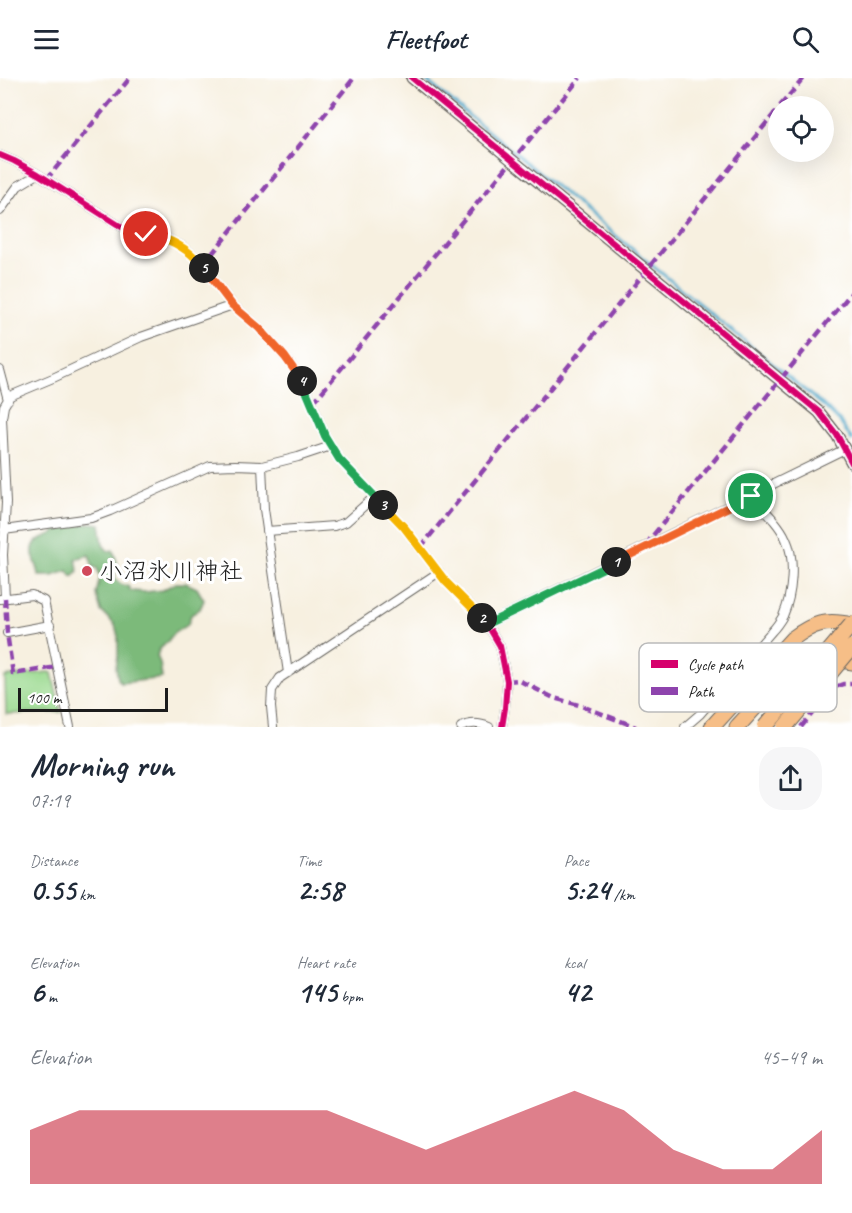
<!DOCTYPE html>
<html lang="en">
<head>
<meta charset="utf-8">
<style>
  :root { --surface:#fff; --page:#f6f6f7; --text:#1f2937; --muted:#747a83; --accent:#d1495b }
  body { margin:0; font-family:Caveat,"Klee One",sans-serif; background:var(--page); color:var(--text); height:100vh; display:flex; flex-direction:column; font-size:22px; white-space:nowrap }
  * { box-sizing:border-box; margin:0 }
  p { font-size:20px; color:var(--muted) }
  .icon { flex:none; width:33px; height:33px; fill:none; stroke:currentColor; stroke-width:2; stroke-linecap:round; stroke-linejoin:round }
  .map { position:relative; height:649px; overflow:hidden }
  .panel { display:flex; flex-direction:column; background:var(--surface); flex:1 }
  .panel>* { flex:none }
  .tools { position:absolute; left:768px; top:18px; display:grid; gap:12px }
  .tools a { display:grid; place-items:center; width:66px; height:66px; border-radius:50%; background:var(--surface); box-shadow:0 6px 24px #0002; font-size:30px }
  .scale { position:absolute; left:18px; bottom:15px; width:150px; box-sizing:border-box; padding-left:6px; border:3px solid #1c1c1c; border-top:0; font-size:16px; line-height:21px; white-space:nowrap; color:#1c1c1c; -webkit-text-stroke:4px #fff; paint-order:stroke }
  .pin { position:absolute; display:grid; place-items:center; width:51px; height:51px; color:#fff; margin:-26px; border:3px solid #fff; border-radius:50%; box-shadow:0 2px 6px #0007 }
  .km { position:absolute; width:30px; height:30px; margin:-15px; border-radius:50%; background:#222; color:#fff; font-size:16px; line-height:30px; text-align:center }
  .round { display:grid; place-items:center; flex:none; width:63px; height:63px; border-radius:24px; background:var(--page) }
  .headline { display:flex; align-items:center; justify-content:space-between; height:102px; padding:0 30px }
  h1 { font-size:33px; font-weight:700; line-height:45px }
  .figures { display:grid; grid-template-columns:repeat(3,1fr); gap:9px; height:102px; padding:6px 30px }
  .figures div { display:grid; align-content:center }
  .figures b { font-size:30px; font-weight:700 }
  .figures small { font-size:16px; font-weight:400 }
  .figures p { font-size:16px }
  .chart { height:168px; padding:12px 30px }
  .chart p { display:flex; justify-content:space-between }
  .chart svg { width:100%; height:108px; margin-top:6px; fill:var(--accent); opacity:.7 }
  header { display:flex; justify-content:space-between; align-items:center; height:78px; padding:0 30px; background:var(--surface); font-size:27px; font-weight:700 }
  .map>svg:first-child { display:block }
  .green { fill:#9bda90; stroke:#5c7b56; stroke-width:1.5 }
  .forest { fill:#7cba7a; stroke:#4c6b4b; stroke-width:1.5 }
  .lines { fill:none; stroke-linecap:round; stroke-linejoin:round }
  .stream { stroke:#4da9cb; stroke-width:3 }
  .minor-casing { stroke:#696661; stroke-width:10 }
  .tertiary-casing { stroke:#696661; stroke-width:13 }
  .motorway-casing { stroke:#696661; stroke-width:17 }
  .minor { stroke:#fff; stroke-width:8 }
  .tertiary { stroke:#fff; stroke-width:10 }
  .motorway { stroke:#f6be87; stroke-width:15 }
  .motorway-bridge-casing { stroke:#696661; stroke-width:17; stroke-linecap:butt }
  .motorway-bridge { stroke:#f6be87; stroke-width:15 }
  .quiet { stroke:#8e44ad; stroke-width:4.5; stroke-dasharray:9 4.5; stroke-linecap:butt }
  .cycleway-casing { stroke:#fff; stroke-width:10 }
  .cycleway { stroke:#d6006c; stroke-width:6 }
  .split-1-casing { stroke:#fff; stroke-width:12 }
  .split-2-casing { stroke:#fff; stroke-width:12 }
  .split-3-casing { stroke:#fff; stroke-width:12 }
  .split-4-casing { stroke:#fff; stroke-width:12 }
  .split-5-casing { stroke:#fff; stroke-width:12 }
  .split-6-casing { stroke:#fff; stroke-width:12 }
  .split-1 { stroke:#f0652b; stroke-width:8 }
  .split-2 { stroke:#22a559; stroke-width:8 }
  .split-3 { stroke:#f5b400; stroke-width:8 }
  .split-4 { stroke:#22a559; stroke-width:8 }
  .split-5 { stroke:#f0652b; stroke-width:8 }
  .split-6 { stroke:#f5b400; stroke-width:8 }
  .poi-dot { fill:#d1495b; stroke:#fff; stroke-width:2 }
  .labels { text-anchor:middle; stroke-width:6; stroke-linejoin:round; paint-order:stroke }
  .poi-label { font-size:24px; fill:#1c1c1c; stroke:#fff; text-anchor:start }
  .key { fill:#fff; stroke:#bbb; stroke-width:1.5 }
  .key-label { font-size:16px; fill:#1c1c1c }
</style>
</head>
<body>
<header><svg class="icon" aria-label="menu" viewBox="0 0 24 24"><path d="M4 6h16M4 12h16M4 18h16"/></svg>Fleetfoot<svg class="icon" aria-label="search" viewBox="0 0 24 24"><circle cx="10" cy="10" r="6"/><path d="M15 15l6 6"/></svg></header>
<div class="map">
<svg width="852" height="649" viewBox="0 0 852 649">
  <rect width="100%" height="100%" fill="#fff"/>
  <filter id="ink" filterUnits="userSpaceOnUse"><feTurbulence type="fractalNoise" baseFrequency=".0167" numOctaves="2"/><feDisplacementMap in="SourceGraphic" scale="12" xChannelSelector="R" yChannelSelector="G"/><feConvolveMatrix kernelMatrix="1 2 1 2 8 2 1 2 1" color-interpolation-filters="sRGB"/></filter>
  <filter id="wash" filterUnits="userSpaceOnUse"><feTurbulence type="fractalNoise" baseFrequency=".008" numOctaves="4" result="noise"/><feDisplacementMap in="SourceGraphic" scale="24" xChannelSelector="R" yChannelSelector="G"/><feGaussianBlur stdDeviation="1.35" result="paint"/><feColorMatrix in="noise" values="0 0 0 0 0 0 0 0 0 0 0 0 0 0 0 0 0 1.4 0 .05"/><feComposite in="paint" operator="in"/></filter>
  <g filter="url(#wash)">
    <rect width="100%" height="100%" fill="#f7f0e0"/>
    <path class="green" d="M 49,594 L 52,595 L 61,634 L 6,636 L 5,599 Z"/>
    <path class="forest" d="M 91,445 L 100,446 L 103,467 L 108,473 L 113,472 L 118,487 L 115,493 L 115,501 L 122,507 L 128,508 L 131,513 L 145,514 L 163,512 L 175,505 L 186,505 L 197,510 L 204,522 L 200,531 L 191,537 L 188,546 L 173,556 L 168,563 L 159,572 L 157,578 L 160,585 L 162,600 L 121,605 L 118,601 L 116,589 L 118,578 L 118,558 L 115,547 L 101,533 L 96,516 L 100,500 L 97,490 L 93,489 L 89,477 L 76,481 C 77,489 81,495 72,499 L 68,493 L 52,498 L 39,498 C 39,488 31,479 33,471 C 35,459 47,460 55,454 C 61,450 55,451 62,449 C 71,446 81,447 91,445 Z"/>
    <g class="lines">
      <path class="stream" d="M 423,0 L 824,328 L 840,344 L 852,362"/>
    </g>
  </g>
  <g filter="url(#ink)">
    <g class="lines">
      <defs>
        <path id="minor" d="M 0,77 L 14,83 L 38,96 L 120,148 L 132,154 L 158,158 L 170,162 L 182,168 L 193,177 L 233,227 L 259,250 L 285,279 L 301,300 L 312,324 L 325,358 L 339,381 L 404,449 L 446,504 L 469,526 L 487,546 L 500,568 L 507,603 L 505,630 L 502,649
          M 0,133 L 18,108 L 38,96
          M 0,292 L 8,322
          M 262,388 L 264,431 L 288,595
          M 4,452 L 91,440 L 110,433 L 210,388 L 235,387 L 262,388 L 298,379 L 331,368
          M 267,453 L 334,448 L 346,444 L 375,418
          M 5,520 L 3,477 L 6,425 L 2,340 L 4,328 L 10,318 L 53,300 L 141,259 L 233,227
          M 0,521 L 32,517 L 44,523 L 70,649
          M 487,546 L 845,371
          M 7,555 L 50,547
          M 273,649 L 271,629 L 272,612 L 280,600 L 439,494
          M 461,649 C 471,644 480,645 489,649
          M 685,649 L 700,636 L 772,553 C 776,549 780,543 783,538 C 792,517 796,482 786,461 C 779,445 763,431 751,418"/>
        <path id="tertiary" d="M 412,0 L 819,334 L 837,357 L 852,385"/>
        <path id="motorway" d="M 712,649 L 792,561 C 813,545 826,541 852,547
          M 737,649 C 769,615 799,572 852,584"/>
      </defs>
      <use href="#minor" class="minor-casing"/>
      <use href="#tertiary" class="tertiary-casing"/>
      <use href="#motorway" class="motorway-casing"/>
      <use href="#minor" class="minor"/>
      <use href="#tertiary" class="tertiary"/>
      <use href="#motorway" class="motorway"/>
      <defs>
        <path id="motorway-bridge" d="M 765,649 L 852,546
          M 785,649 L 852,569"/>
      </defs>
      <use href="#motorway-bridge" class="motorway-bridge-casing"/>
      <use href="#motorway-bridge" class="motorway-bridge"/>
      <path class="quiet" d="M 780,28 L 804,0
        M 46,102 L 130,0
        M 203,187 L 354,0
        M 312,324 L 317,320 L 580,0
        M 647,469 L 650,461 L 852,214
        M 420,470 L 778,31
        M 5,520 L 7,555 L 13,596 L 57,589
        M 507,603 L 518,602 L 554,620 L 579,627 L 636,649
        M 801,649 L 833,610 L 843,606 L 852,606"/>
      <defs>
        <path id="cycleway" d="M 412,0 L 819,334 L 837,357 L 852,385
          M 0,77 L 14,83 L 38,96 L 120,148 L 132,154 L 158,158 L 170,162 L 182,168 L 193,177 L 233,227 L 259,250 L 285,279 L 301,300 L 312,324 L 325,358 L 339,381 L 404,449 L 446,504 L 469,526 L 487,546 L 500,568 L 507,603 L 505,630 L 502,649"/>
      </defs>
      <use href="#cycleway" class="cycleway-casing"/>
      <use href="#cycleway" class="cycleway"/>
    </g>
  </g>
  <g class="lines" filter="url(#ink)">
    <defs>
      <path id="split-1" d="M 616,484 L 751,418"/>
      <path id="split-2" d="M 482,540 L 487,546 L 616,484"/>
      <path id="split-3" d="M 383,427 L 404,449 L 446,504 L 482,540"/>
      <path id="split-4" d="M 302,303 L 325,358 L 339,381 L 383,427"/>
      <path id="split-5" d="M 204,190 L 232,227 L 259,250 L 285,279 L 302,303"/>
      <path id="split-6" d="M 146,156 C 170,160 189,170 204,190"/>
    </defs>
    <use href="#split-1" class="split-1-casing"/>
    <use href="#split-2" class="split-2-casing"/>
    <use href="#split-3" class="split-3-casing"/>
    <use href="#split-4" class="split-4-casing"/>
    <use href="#split-5" class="split-5-casing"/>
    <use href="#split-6" class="split-6-casing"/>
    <use href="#split-1" class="split-1"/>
    <use href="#split-2" class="split-2"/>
    <use href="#split-3" class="split-3"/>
    <use href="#split-4" class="split-4"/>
    <use href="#split-5" class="split-5"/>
    <use href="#split-6" class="split-6"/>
  </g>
  <circle class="poi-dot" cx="87" cy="493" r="6"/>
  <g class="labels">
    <g class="poi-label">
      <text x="99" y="501">小沼氷川神社</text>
    </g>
  </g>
  <rect x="639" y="565" width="198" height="69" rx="9" class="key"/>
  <rect x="651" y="582" width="27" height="8" fill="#d6006c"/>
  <rect x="651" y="609" width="27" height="8" fill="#8e44ad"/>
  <g class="key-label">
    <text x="688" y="592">Cycle path</text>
    <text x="688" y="619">Path</text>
  </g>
</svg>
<div class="tools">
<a><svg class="icon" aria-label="locate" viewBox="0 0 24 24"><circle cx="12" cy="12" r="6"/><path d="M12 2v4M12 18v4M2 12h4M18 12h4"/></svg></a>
</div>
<div class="scale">100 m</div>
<div class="pin" style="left:751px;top:418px;background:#1e9e55"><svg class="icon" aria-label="arrive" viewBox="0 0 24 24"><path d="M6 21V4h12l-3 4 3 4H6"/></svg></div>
<div class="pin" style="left:146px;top:156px;background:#d93025"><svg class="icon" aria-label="check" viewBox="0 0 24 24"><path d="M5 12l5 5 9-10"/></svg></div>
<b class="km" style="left:616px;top:484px">1</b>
<b class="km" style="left:482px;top:540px">2</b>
<b class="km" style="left:383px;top:427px">3</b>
<b class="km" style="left:302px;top:303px">4</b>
<b class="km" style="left:204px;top:190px">5</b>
</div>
<section class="panel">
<div class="headline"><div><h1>Morning run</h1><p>07:19</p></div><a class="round"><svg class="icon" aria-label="share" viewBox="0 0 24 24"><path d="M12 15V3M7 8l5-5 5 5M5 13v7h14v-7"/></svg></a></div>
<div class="figures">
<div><p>Distance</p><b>0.55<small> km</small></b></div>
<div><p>Time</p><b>2:58</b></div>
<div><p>Pace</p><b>5:24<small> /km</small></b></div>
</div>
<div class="figures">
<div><p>Elevation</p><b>6<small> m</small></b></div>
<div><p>Heart rate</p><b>145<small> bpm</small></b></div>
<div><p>kcal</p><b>42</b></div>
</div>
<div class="chart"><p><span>Elevation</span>45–49 m</p>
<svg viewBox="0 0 160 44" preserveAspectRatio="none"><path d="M0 44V22L10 14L20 14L30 14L40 14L50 14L60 14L70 22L80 30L90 22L100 14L110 6L120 14L130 30L140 38L150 38L160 22V44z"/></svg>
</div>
</section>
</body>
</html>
